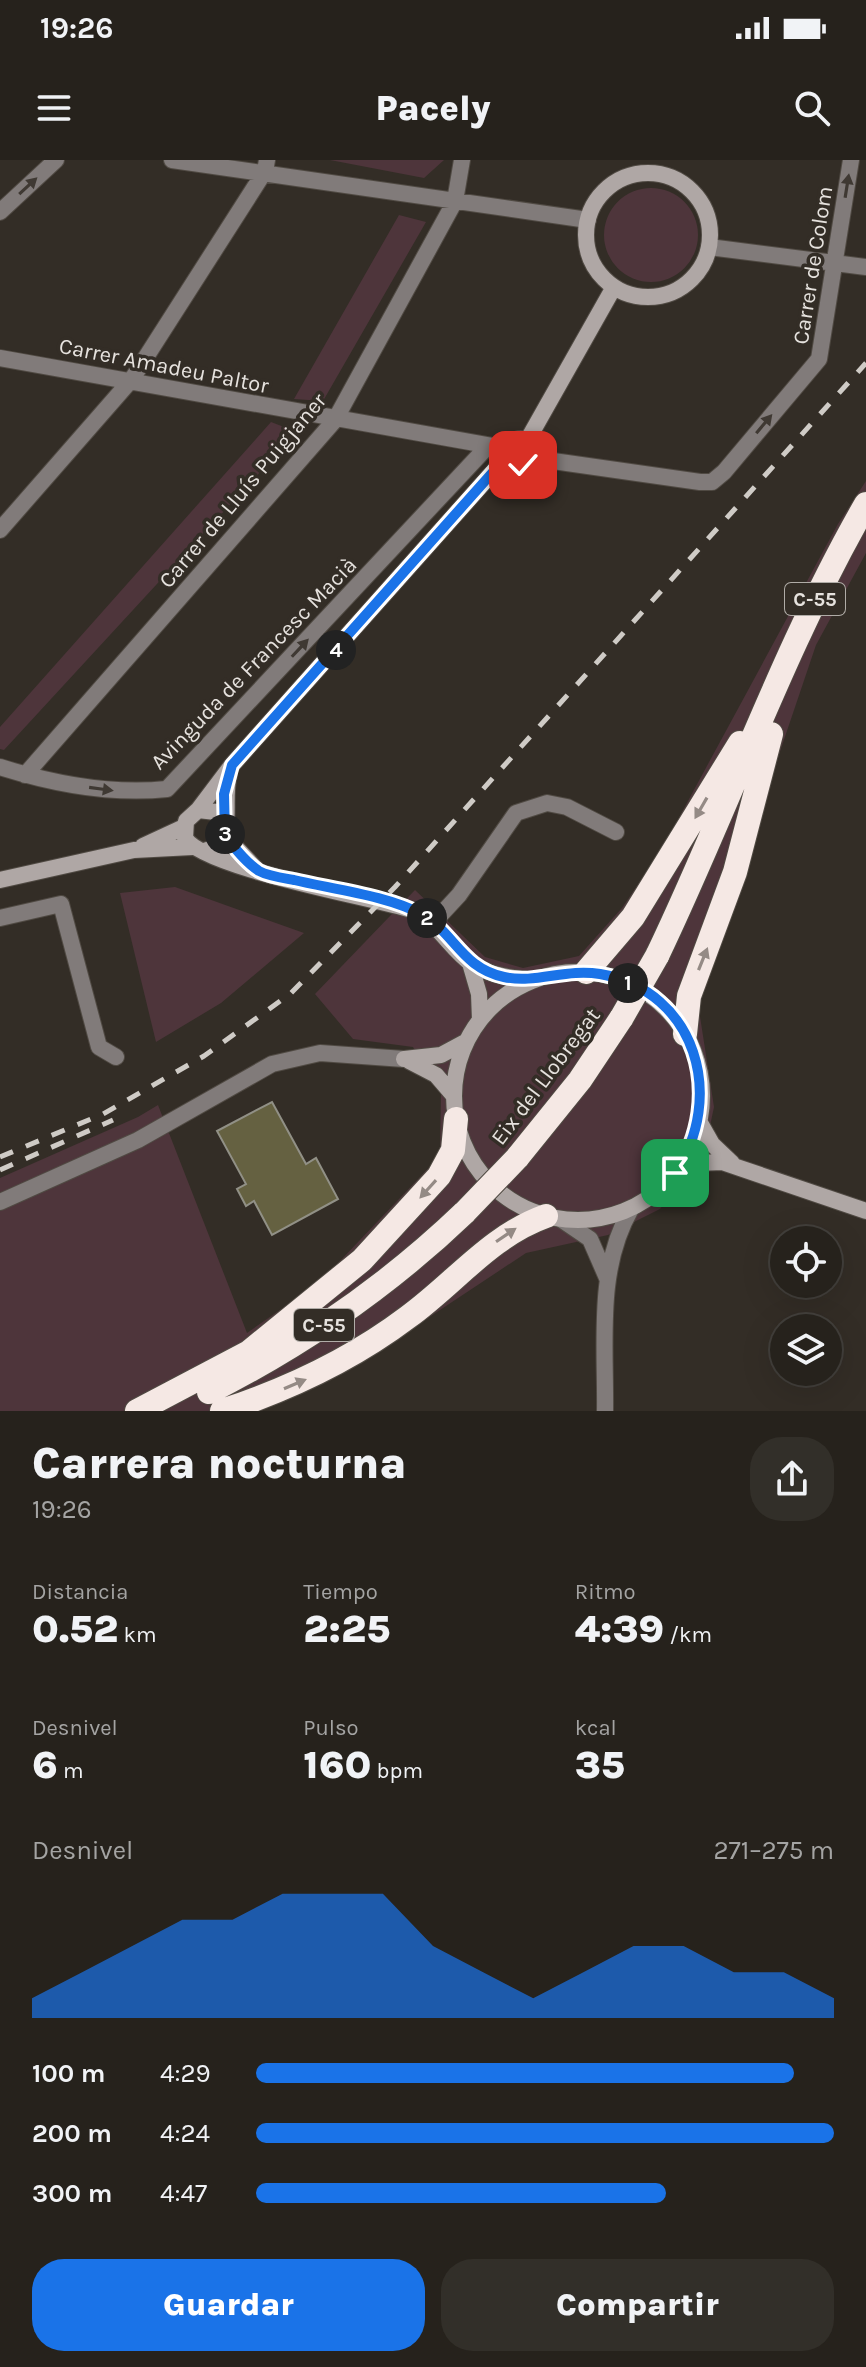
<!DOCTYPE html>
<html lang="es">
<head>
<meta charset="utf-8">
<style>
  :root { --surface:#26221c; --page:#322f29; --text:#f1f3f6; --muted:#a4a4a3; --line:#423f3b; --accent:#1a73e8 }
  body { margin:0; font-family:Karla,sans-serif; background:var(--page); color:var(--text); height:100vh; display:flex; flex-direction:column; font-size:30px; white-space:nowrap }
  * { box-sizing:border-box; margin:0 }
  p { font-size:26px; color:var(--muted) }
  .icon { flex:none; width:44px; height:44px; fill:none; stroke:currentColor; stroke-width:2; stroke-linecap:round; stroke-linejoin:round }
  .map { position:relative; height:1251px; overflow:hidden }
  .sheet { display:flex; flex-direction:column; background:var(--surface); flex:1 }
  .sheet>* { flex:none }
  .controls { position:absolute; left:770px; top:1066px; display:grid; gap:16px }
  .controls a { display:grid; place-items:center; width:72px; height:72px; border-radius:50%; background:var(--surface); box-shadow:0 8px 32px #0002,0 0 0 2px var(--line); font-size:40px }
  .pin { position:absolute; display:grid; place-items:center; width:68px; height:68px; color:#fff; margin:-34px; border-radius:16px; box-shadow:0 4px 12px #0006 }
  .km { position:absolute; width:40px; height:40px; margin:-20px; border-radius:50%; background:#222; color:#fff; font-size:22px; line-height:40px; text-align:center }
  .round { display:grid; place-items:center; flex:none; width:84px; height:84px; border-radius:32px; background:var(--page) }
  .head { display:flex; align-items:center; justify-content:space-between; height:136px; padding:0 32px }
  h1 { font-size:44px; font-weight:800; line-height:60px }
  .stats { display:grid; grid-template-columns:repeat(3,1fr); gap:12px; height:136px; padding:8px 32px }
  .stats div { display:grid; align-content:center }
  .stats b { font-size:40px; font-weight:800 }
  .stats small { font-size:22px; font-weight:400 }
  .stats p { font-size:22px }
  .chart { height:224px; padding:16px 32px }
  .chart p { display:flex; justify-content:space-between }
  .chart svg { width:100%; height:144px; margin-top:8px; fill:var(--accent); opacity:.7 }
  .button { display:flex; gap:16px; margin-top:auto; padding:16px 32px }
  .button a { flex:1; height:92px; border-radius:32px; background:var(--accent); color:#fff; font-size:32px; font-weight:800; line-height:92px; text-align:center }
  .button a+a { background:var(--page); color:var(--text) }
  ul { padding:0 32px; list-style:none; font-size:26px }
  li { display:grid; grid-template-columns:128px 96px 1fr; align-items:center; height:60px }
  li i { height:20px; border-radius:10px; background:var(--accent) }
  .status { display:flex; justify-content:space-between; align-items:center; height:56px; padding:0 40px; background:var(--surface); direction:ltr }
  .status svg { height:22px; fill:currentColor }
  header { display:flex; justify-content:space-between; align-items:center; height:104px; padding:0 32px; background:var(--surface); font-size:36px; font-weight:800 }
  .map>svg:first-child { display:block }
  .green { fill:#4e353b }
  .building { fill:#656141; stroke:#919086; stroke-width:2 }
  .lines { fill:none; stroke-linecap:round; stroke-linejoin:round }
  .street-casing { stroke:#504a43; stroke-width:18 }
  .secondary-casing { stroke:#504a43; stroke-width:18 }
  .highway-casing { stroke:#504a43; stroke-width:26 }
  .street { stroke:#817b7a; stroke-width:16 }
  .secondary { stroke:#afa7a5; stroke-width:16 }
  .highway { stroke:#f5e8e4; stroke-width:24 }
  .rail { stroke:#cfcbc6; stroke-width:5; stroke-dasharray:14 14; stroke-linecap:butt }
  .highway-bridge-casing { stroke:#504a43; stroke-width:26; stroke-linecap:butt }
  .highway-bridge { stroke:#f5e8e4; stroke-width:24 }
  .oneway { fill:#3f3933 }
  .oneway2 { fill:#948a85 }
  .route-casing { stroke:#fff; stroke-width:16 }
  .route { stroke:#1a73e8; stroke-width:10 }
  .labels { text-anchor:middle; stroke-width:7; stroke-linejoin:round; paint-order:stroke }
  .shield { fill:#332d26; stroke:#b0aca7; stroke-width:2 }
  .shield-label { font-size:20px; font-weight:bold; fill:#e6e2de }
  .street-label { font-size:22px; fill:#e6e2de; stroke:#332d26 }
</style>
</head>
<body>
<div class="status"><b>19:26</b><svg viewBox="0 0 49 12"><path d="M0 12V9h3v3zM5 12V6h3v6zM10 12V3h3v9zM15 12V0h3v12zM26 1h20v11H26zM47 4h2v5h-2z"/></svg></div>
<header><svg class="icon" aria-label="menu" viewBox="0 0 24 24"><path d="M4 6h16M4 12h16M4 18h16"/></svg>Pacely<svg class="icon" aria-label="search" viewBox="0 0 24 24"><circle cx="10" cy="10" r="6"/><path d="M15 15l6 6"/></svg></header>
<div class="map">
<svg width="866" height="1251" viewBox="0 0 866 1251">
  <rect width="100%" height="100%" fill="#332d26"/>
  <path class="green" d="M 330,0 L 444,0 L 424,18 Z
    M604 75a47 47 0 1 1 94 0a47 47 0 1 1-94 0Z
    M 399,55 L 426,62 L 323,241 L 294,239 Z
    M 271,262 L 297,272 L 4,590 L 0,589 L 0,567 Z
    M 866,321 L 866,393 L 816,485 L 697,837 L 714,947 L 704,994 L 660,1049 L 608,1075 L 526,1093 L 363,1201 L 252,1251 L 0,1251 L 0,1018 L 138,957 L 158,945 L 247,1173 L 320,1122 L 440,996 L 441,934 L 413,887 L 353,879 L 315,834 L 415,730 L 485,797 L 523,808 L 579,796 L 622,748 L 662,689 L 838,364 Z
    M 175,727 L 304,773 L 221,843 L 156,882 L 120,733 Z"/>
  <path class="building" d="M 272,942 L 306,1004 L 316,998 L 338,1039 L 272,1075 L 254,1041 L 246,1046 L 237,1029 L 246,1024 L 217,971 Z"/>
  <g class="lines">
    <defs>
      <path id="street" d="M 172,0 L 588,60
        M 0,52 L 56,0
        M 709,87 L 866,107
        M 0,198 L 509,289
        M 532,298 L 700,322 L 712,322 L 724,312 L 819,199 L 851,0
        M 0,370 L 132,219 L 265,11 L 267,0
        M 0,607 C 54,624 111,635 167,629 L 488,286
        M 25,615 L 335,260 L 455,41 L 462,0
        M 0,758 L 61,744 L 99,887 L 116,897
        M 433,763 L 459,735 L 516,653 L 547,643 L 567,647 L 616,672
        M 0,1042 L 138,980 L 272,904 L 320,893 L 404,899
        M 562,1060 L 590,1079 L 607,1118
        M 605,1251 C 606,1184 596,1109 631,1049"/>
      <path id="secondary" d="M586 75a62 62 0 1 1 124 0a62 62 0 1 1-124 0Z
        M508 292a13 13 0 1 1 26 0a13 13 0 1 1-26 0Z
        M 527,281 L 614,127
        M 198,650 L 232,605 L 501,303 L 510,297
        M 225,662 L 216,652 L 198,650 L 186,661 L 185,678 C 203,708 371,737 412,750 C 438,762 450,789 472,804 C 490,816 512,818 532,820
        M 225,676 L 256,709
        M 143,686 L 184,667
        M 204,691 L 219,686 C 232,668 223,637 229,615
        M 0,720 L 134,690 L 192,687
        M 470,803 L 479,834 L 480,860
        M454 936a124 124 0 1 1 248 0a124 124 0 1 1-248 0Z
        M 404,899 L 441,895 L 467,881
        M 409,901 L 436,915 L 454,936
        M 699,961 L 712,984 L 732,1003
        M 677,1012 L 698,1003 L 722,1002 L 866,1051"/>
      <path id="highway" d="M 657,796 C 729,646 783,488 866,344
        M 586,812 L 633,757 L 740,583
        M 685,874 L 689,836 L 735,712 L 771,574
        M 517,998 L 580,920 L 622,857
        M 209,1232 C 302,1185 389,1125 465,1052
        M 137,1251 L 249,1192 L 362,1100 L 439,1016 L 453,990 L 456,959
        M 222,1251 C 289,1229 351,1200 408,1157 C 455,1123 490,1076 546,1056"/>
    </defs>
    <use href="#street" class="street-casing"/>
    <use href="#secondary" class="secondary-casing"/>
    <use href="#highway" class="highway-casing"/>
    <use href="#street" class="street"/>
    <use href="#secondary" class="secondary"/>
    <use href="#highway" class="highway"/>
    <path class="rail" d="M 0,997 L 103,954 L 204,896 L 290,834 L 395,727 L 866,203
      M 0,1010 L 113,960"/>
    <defs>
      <path id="highway-bridge" d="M 622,857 L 657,796
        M 465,1052 L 517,998"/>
    </defs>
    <use href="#highway-bridge" class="highway-bridge-casing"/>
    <use href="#highway-bridge" class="highway-bridge"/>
  </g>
  <defs><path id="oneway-solid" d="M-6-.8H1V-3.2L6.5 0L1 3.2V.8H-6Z" transform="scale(2)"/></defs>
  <g class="oneway">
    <use href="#oneway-solid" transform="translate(28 26) rotate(-43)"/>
    <use href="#oneway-solid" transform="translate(847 26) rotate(-81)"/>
    <use href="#oneway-solid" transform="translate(764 264) rotate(-50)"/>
    <use href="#oneway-solid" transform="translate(300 488) rotate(-47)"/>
    <use href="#oneway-solid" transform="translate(101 629) rotate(8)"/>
  </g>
  <g class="oneway2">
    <use href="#oneway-solid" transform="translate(701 648) rotate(120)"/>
    <use href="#oneway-solid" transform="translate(703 799) rotate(-68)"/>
    <use href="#oneway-solid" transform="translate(428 1029) rotate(132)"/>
    <use href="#oneway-solid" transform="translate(506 1075) rotate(-34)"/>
    <use href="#oneway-solid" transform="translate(295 1224) rotate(-23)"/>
  </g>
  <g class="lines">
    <defs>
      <path id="route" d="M 523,305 L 510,297 L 501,303 L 232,605 L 224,634 L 225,676 C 235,688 246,703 259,711 C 268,716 283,718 294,720 C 332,729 390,736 423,755 C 455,774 462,808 504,817 C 536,824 566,808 600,814 C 697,831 726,938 675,1013"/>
    </defs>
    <use href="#route" class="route-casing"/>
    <use href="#route" class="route"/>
  </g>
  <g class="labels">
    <g class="shield">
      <rect x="785" y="423" width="60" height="32" rx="6"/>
      <rect x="294" y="1149" width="60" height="32" rx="6"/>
    </g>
    <g class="shield-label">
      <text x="815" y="446">C-55</text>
      <text x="324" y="1172">C-55</text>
    </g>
    <g class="street-label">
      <text transform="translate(812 105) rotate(-81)" y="8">Carrer de Colom</text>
      <text transform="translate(164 205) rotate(11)" y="8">Carrer Amadeu Paltor</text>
      <text transform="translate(242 330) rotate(-50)" y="8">Carrer de Lluís Puigjaner</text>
      <text transform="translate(253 503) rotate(-46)" y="8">Avinguda de Francesc Macià</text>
      <text transform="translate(545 916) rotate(-53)" y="8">Eix del Llobregat</text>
    </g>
  </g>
</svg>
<div class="controls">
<a><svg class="icon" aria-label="locate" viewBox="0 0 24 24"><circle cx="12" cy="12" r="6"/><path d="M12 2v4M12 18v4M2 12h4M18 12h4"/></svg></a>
<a><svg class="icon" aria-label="layers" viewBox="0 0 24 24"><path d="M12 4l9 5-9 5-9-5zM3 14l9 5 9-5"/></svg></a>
</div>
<div class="pin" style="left:675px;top:1013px;background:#1e9e55"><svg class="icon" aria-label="arrive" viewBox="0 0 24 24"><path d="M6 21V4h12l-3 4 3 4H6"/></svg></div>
<div class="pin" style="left:523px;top:305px;background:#d93025"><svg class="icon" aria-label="check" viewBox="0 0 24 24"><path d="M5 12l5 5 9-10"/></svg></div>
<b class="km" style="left:628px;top:823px">1</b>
<b class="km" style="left:427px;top:758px">2</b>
<b class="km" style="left:225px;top:674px">3</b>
<b class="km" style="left:336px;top:490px">4</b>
</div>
<section class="sheet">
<div class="head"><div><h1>Carrera nocturna</h1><p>19:26</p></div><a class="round"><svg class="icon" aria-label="share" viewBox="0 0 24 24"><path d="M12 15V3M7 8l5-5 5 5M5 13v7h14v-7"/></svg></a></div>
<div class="stats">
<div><p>Distancia</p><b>0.52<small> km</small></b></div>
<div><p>Tiempo</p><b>2:25</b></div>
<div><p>Ritmo</p><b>4:39<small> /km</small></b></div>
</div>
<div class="stats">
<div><p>Desnivel</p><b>6<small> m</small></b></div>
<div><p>Pulso</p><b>160<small> bpm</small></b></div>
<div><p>kcal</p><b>35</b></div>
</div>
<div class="chart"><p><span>Desnivel</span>271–275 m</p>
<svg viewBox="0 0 160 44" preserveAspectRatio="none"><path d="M0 44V38L10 30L20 22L30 14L40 14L50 6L60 6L70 6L80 22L90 30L100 38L110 30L120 22L130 22L140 30L150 30L160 38V44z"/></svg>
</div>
<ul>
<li><b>100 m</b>4:29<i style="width:93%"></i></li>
<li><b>200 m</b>4:24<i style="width:100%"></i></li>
<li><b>300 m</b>4:47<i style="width:71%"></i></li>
</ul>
<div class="button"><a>Guardar</a><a>Compartir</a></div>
</section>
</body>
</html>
